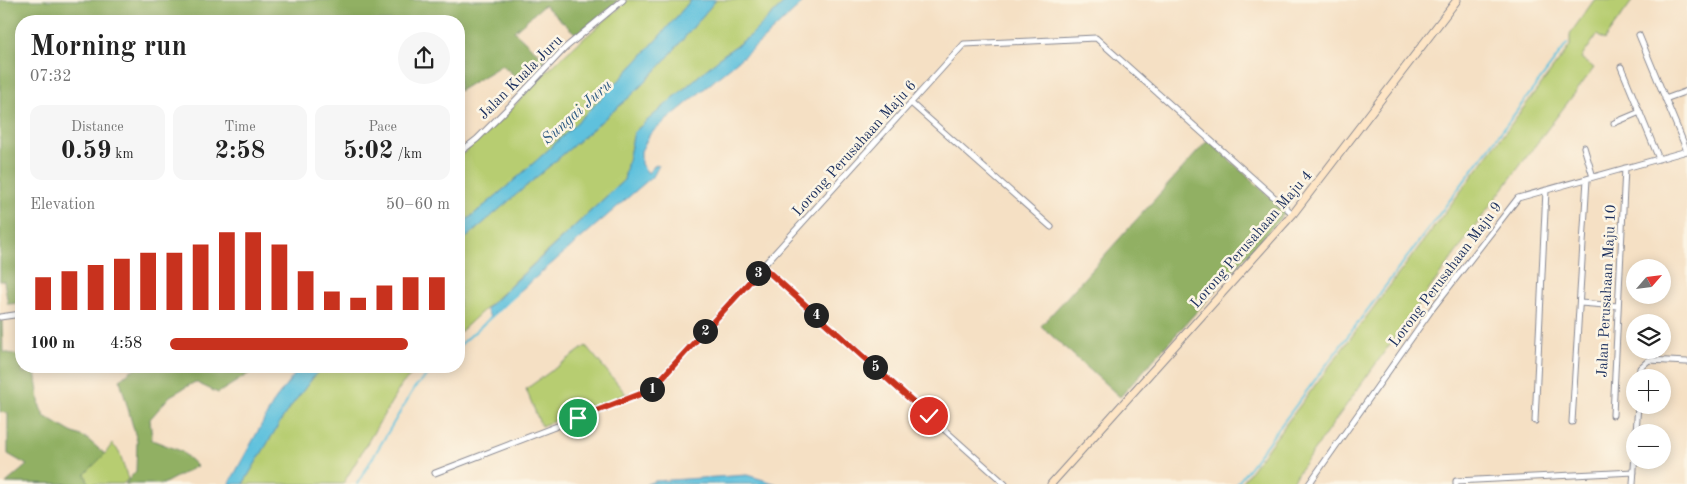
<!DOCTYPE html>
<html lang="en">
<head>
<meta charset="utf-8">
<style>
  :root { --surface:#fff; --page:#f6f6f6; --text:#222; --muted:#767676; --accent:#c8321e }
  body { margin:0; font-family:"Old Standard TT",serif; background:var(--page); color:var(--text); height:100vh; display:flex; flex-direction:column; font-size:19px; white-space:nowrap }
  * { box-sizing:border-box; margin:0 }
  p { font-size:16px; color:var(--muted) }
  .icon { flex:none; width:28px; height:28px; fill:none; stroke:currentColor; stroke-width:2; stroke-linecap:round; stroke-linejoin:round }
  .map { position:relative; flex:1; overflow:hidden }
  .side { position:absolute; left:15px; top:15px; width:450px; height:358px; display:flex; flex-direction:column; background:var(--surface); border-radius:20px; box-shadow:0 2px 12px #0003 }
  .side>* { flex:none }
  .needle { width:32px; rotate:62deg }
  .fabs { position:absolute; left:1626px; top:259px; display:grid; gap:10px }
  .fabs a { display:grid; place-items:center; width:45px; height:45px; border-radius:50%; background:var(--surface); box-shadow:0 2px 12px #0003; font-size:25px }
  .pin { position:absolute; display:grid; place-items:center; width:42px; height:42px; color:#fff; margin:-21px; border:2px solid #fff; border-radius:50%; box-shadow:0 1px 5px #0007 }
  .km { position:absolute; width:25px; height:25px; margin:-12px; border-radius:50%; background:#222; color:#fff; font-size:14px; line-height:25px; text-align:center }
  .round { display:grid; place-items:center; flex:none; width:52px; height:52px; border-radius:26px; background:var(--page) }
  .overview { display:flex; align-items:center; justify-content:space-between; height:85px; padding:0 15px }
  h1 { font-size:28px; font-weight:600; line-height:38px }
  .metrics { display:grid; grid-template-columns:repeat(3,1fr); gap:8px; height:85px; padding:5px 15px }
  .metrics div { display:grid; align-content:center; border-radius:12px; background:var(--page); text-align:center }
  .metrics b { font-size:25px; font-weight:600 }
  .metrics small { font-size:14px; font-weight:400 }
  .metrics p { font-size:14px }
  .chart { height:140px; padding:10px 15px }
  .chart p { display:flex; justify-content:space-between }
  .chart svg { width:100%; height:90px; margin-top:5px; stroke:var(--accent); stroke-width:6 }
  ul { padding:0 15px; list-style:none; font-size:16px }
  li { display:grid; grid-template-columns:80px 60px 1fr; align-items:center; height:38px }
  li i { height:12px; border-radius:6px; background:var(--accent) }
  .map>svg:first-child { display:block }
  .green { fill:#b7cd71; stroke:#697e68 }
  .forest { fill:#91b063; stroke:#567060 }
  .water { fill:#5ec1dd; stroke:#3c789e }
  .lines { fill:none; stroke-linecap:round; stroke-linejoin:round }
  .stream { stroke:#5ec1dd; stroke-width:2 }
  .street-casing { stroke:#888891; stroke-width:7 }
  .secondary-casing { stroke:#888891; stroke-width:9 }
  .street { stroke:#fff; stroke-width:5 }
  .secondary { stroke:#fee5c5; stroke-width:7 }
  .route-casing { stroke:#fff; stroke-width:10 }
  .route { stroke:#c8321e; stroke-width:6 }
  .labels { text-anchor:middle; stroke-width:5; stroke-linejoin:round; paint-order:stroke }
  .street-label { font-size:15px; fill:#1b2f5e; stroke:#fcf5e5 }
  .water-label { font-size:16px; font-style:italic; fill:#2f5b84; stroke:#fcf5e5 }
</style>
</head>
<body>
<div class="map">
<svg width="1687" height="484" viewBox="0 0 1687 484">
  <rect width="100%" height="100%" fill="#fcf5e5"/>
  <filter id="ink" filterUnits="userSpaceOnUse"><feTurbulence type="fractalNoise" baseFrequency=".02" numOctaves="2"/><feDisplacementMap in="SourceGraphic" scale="10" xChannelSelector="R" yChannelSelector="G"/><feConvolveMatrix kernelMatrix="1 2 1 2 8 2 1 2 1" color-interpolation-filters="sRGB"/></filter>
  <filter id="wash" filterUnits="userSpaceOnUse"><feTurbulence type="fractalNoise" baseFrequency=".0096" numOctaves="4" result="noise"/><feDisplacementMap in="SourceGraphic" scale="20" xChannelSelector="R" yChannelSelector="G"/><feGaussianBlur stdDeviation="1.12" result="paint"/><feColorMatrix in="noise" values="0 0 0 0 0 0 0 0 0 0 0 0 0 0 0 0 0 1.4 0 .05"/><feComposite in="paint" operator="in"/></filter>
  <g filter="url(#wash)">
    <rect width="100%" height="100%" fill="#f5e0c4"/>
    <path class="green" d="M 627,0 L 691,0 C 621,83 544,159 459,226 L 459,157 L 500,121 L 545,73 L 575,46 L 622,6 Z
      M 716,0 L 787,0 L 750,36 L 723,55 L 634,132 L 624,180 L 459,333 L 459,244 L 633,94 L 663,63 Z
      M 1594,0 L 1633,0 L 1604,40 L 1597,35 L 1581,58 L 1594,68 C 1489,204 1390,344 1290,484 L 1241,484 L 1570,46 L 1570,34 Z
      M 586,346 L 626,394 L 541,426 L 526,389 Z
      M 322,366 L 422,366 L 402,384 L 343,484 L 243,484 L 285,414 Z
      M 112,444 L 119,451 L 128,479 L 123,484 L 89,484 L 84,474 L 105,454 Z"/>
    <path class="forest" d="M 0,0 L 618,0 L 614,5 L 576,34 L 544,5 L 514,31 L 545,60 L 522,82 L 502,65 L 459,91 L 459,21 L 21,21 L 21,303 L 8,304 L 4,281 L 0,281 Z
      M 1208,140 L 1286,212 L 1120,397 L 1041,326 Z
      M 0,321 L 2,321 L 3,352 L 19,355 L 23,373 L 35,370 L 40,407 L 44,416 L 71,432 L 86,438 L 105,454 L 85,474 L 89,484 L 6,483 L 27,465 L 8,454 L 8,413 L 0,412 Z
      M 141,366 L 258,366 L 258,368 L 218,393 L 195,382 L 170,396 L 150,419 L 152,440 L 181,451 L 197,466 L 163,484 L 125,484 L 136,471 L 137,441 L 120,380 L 130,371 Z"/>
    <path class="water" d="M 691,0 L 716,0 L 663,63 L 633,94 L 459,244 L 459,226 C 544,159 621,83 691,0 Z
      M 787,0 L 806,0 L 758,44 L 650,134 L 641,151 L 641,164 L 648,173 L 656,164 L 659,165 L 654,175 L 490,317 L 486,309 L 624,180 L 634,132 L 723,55 L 750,36 Z
      M 301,366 L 322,366 L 285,414 L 243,484 L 229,484 L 275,400 Z
      M 747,475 L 777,484 L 646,484 L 655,481 Z"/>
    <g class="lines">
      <path class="stream" d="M 459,346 L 517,294
        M 357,484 L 415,387 L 437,366
        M 1237,484 L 1567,44"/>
    </g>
  </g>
  <g filter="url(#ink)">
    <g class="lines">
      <defs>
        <path id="street" d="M 1639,35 L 1687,151
          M 1621,67 L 1659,159
          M 1665,99 L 1687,91
          M 912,104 L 1051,227
          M 1614,123 L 1640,112
          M 1584,147 L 1593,177
          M 459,153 L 477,139 L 511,105 L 565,48 L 623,0
          M 763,267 L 1005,484
          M 1580,303 L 1618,306
          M 0,317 L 21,314
          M 1639,378 L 1640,368 L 1649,360 L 1687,362
          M 1613,415 L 1625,168
          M 1535,421 L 1546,190
          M 1572,422 L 1587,179
          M 1636,432 L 1638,405
          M 435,473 L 651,390 L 964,44 L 1096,38 L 1293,214
          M 1309,484 L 1432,309 L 1518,198 L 1687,151
          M 1456,484 L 1456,481 L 1634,472
          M 1633,484 L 1635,453"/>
        <path id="secondary" d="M 1051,484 L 1293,214 L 1457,0"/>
      </defs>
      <use href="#street" class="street-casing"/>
      <use href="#secondary" class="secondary-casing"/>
      <use href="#street" class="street"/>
      <use href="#secondary" class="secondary"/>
    </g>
  </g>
  <g class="lines" filter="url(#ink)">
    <defs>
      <path id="route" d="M 578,418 L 651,390 L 763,267 L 929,416"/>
    </defs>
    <use href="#route" class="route-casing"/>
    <use href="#route" class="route"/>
  </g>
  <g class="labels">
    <g class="street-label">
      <text transform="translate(520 77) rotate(-45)" y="5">Jalan Kuala Juru</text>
      <text transform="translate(854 148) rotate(-48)" y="5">Lorong Perusahaan Maju 6</text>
      <text transform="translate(1251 239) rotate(-49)" y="5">Lorong Perusahaan Maju 4</text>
      <text transform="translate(1445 274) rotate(-53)" y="5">Lorong Perusahaan Maju 9</text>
      <text transform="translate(1606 291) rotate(-87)" y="5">Jalan Perusahaan Maju 10</text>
    </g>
    <g class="water-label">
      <text transform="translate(576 111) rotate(-42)" y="6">Sungai Juru</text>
    </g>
  </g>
</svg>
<div class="fabs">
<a><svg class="needle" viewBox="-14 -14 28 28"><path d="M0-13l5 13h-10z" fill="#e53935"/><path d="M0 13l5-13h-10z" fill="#767676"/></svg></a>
<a><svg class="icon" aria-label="layers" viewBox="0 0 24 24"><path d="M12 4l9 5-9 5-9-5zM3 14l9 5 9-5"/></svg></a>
<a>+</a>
<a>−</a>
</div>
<div class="pin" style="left:578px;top:418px;background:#1e9e55"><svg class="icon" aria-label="arrive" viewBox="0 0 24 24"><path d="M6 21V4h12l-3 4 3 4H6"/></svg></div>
<div class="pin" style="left:929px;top:416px;background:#d93025"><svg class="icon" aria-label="check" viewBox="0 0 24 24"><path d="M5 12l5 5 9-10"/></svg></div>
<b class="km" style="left:652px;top:389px">1</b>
<b class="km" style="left:705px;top:331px">2</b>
<b class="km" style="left:758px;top:273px">3</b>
<b class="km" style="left:816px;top:315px">4</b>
<b class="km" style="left:875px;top:367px">5</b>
<section class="side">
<div class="overview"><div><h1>Morning run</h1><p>07:32</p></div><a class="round"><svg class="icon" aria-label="share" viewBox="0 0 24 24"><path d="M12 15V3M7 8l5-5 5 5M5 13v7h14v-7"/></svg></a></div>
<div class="metrics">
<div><p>Distance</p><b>0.59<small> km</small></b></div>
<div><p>Time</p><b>2:58</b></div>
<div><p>Pace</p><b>5:02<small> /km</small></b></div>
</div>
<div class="chart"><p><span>Elevation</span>50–60 m</p>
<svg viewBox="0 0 160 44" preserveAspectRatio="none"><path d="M5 44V28M15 44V25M25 44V22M35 44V19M45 44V16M55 44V16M65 44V12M75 44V6M85 44V6M95 44V12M105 44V25M115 44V35M125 44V38M135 44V32M145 44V28M155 44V28"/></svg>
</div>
<ul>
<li><b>100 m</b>4:58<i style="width:85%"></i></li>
</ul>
</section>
</div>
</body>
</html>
